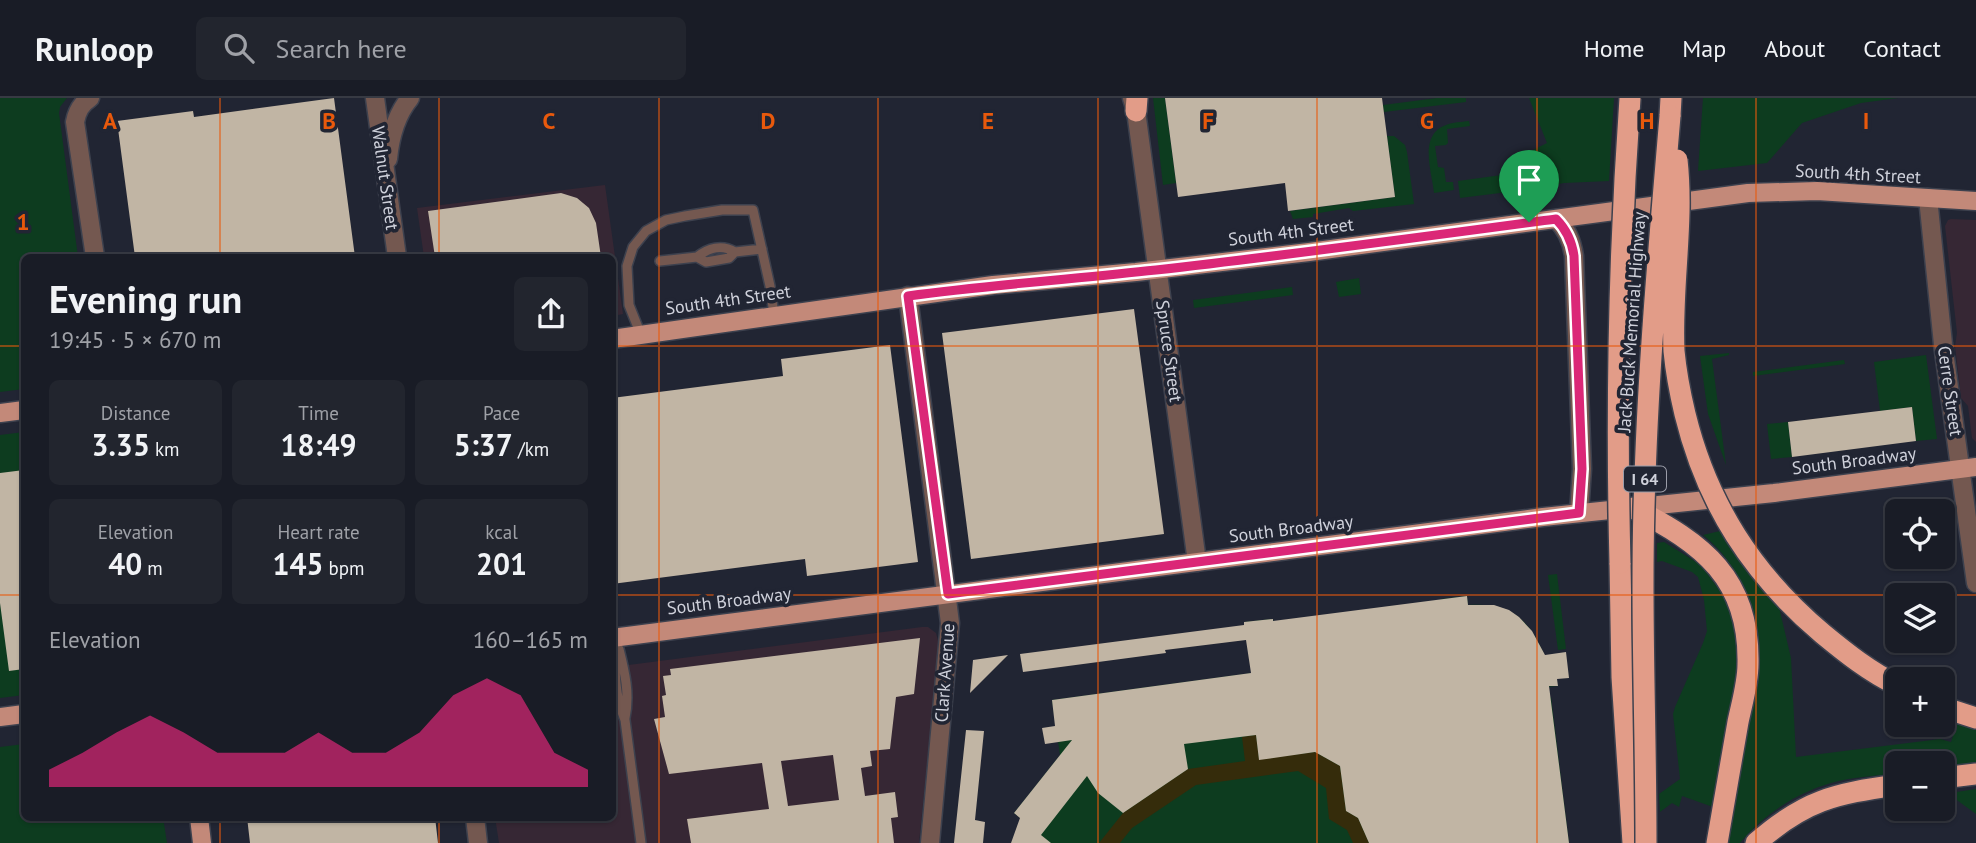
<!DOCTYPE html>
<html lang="en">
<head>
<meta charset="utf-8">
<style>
  :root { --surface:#191c26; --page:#22252e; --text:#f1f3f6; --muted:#9fa1a7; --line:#373a43; --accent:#db2777 }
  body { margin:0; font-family:"PT Sans",sans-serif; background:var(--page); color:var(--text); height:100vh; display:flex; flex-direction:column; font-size:26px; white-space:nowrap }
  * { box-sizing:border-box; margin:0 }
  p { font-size:23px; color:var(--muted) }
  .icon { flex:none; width:38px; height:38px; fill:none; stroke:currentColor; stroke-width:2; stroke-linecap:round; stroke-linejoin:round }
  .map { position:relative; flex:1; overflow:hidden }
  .drawer { position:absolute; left:21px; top:156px; width:595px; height:567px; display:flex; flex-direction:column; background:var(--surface); border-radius:10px; box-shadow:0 2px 5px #0004,0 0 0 2px var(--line) }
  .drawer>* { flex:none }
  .buttons { position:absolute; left:1885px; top:401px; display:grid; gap:14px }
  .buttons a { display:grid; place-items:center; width:70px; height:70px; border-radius:10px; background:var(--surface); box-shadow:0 2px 5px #0004,0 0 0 2px var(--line); font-size:35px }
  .pin { position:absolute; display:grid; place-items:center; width:60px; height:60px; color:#fff; margin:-72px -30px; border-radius:50% 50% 50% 0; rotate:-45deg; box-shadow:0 0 7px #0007 }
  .pin .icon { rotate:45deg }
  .round { display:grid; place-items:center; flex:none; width:74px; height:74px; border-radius:10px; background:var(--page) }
  .headline { display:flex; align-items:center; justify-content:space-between; height:119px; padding:0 28px }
  h1 { font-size:38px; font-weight:700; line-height:52px }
  .figures { display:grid; grid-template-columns:repeat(3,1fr); gap:10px; height:119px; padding:7px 28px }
  .figures div { display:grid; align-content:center; border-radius:10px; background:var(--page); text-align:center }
  .figures b { font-size:30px; font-weight:700 }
  .figures small { font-size:19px; font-weight:400 }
  .figures p { font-size:19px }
  .chart { height:196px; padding:14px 28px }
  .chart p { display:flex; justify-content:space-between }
  .chart svg { width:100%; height:126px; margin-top:7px; fill:var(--accent); opacity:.7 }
  header { display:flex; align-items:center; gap:42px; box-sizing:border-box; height:98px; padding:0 35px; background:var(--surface); border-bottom:2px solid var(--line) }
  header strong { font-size:33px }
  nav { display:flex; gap:38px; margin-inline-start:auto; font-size:24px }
  .search { width:490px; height:63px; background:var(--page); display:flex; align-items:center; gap:18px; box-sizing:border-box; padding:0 24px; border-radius:10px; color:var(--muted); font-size:26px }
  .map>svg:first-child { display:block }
  .commercial { fill:#362734 }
  .green { fill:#0d3c1f }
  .sand { fill:#352c0b }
  .building { fill:#c1b5a4; fill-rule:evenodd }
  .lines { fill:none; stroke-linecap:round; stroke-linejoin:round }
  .service-casing { stroke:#3d414e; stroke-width:12 }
  .minor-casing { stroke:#3d414e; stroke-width:21 }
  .tertiary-casing { stroke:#3d414e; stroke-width:21 }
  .primary-casing { stroke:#3d414e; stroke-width:21 }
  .motorway-casing { stroke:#3d414e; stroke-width:24 }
  .service { stroke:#745850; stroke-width:9 }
  .minor { stroke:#745850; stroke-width:18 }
  .tertiary { stroke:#745850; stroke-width:18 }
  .primary { stroke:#c38979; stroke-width:18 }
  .motorway { stroke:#e29c88; stroke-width:21 }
  .motorway-bridge-casing { stroke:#3d414e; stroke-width:24; stroke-linecap:butt }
  .motorway-bridge { stroke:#e29c88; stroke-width:21 }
  .route-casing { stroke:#fff; stroke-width:14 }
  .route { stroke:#db2777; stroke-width:9 }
  .grid { fill:none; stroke:#e8590c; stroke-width:2; stroke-opacity:0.55 }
  .labels { text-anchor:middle; stroke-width:7; stroke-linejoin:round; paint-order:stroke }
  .shield { fill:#212533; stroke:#9b9da9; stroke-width:2 }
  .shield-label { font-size:16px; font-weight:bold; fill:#cfd1db }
  .street-label { font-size:18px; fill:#cfd1db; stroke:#212533 }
  .grid-label { font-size:23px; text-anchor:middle; font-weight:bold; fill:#e8590c; stroke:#212533; stroke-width:7; stroke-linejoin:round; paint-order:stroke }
</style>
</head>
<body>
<header>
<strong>Runloop</strong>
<div class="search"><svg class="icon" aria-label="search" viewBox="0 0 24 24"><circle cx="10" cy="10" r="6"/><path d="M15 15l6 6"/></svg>Search here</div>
<nav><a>Home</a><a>Map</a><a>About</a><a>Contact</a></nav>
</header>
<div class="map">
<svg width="1976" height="745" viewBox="0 0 1976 745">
  <rect width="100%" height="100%" fill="#212533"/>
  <path class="commercial" d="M 605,87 L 623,216 L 613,218 L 612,159 L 424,159 L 417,110 Z
    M 1951,121 L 1976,122 L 1976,344 L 1972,340 L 1968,308 L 1961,300 L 1955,248 L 1957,235 L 1945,128 L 1948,122 Z
    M 922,529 L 928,529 L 936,535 L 939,546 L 919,745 L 499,745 L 495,719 L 612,719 L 613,569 Z"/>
  <path class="green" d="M 0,0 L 67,0 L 60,9 L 59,15 L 78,159 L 24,159 L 24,291 L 0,294 Z
    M 1153,0 L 1165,0 L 1176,85 L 1163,87 Z
    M 1437,0 L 1466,0 L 1466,4 L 1384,14 L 1383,7 Z
    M 1529,0 L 1614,0 L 1609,83 L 1564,85 L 1535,90 L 1530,57 L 1531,53 L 1547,45 Z
    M 1703,0 L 1898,0 L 1861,5 L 1802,25 L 1767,65 L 1698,73 Z
    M 1469,23 L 1470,28 L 1447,31 L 1448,45 L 1446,47 L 1435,48 L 1438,69 L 1444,70 L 1446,84 L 1453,84 L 1454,92 L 1434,95 C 1432,74 1418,37 1446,27 C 1453,24 1461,24 1469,23 Z
    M 1387,38 L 1394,38 L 1405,47 L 1407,54 L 1414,106 L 1353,113 L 1349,110 L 1313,116 L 1313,119 L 1293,121 L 1290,113 L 1395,99 Z
    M 1509,61 L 1511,62 L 1516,93 L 1460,100 L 1458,83 L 1509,76 Z
    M 1359,180 L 1361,196 L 1339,199 L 1336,184 Z
    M 1292,189 L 1293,197 L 1194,210 L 1193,202 Z
    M 1729,255 L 1729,257 L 1712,261 L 1726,367 L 1708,316 L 1700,258 Z
    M 1926,257 L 1937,341 L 1916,343 L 1912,309 L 1880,313 L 1874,264 Z
    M 1844,262 L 1845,266 L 1753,278 L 1753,274 Z
    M 1788,324 L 1792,359 L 1771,361 L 1767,326 Z
    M 24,334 L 24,597 L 0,600 L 0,337 Z
    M 1720,433 L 1747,474 L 1779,509 L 1791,560 L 1796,659 L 1940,641 L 1951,644 L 1957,625 L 1976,630 L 1976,664 L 1943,669 L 1942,665 L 1897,665 L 1897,675 C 1875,678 1852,679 1831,685 C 1796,695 1763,717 1740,745 L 1725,745 L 1757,566 C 1759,516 1743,469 1703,437 Z
    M 1664,444 L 1701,467 L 1728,504 L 1735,521 L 1740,558 L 1713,709 L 1682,698 L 1679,709 L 1672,705 L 1660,714 L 1659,696 L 1680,681 L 1673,616 L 1675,609 L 1703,545 L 1707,533 L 1704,502 L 1698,479 L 1692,474 L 1662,463 L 1657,464 L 1657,445 Z
    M 1557,476 L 1566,551 L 1558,552 L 1548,477 Z
    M 1467,498 L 1468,507 C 1530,504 1536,540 1558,588 L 1546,589 L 1546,600 L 1551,599 L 1569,745 L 1011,745 L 1034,731 L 1014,715 L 1060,657 L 1052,602 L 1252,575 L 1244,524 L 1273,521 L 1274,527 L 1441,506 L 1441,501 Z
    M 24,646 L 24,719 L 163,719 L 167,745 L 0,745 L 0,649 Z
    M 1976,691 L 1976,716 L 1954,700 L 1951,700 L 1950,695 Z"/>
  <path class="sand" d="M 1256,637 L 1259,661 L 1315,654 L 1340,668 L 1346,713 L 1358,720 L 1369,745 L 1353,745 L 1347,732 L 1329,721 L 1326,690 L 1298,673 L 1196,687 L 1132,730 L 1120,745 L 1099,745 L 1123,715 L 1188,671 L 1245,663 L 1242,639 Z"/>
  <path class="building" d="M 334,0 L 355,159 L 135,159 L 117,23 L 193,13 L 194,19 Z
    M 1165,0 L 1382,0 L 1395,99 L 1288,113 L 1285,85 L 1178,99 Z
    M 561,95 L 577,100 L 589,110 L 596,125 L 601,159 L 435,159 L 428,113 Z
    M 1134,211 L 1164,436 L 971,461 L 942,235 Z
    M 890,247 L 918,464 L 807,478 L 805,461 L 612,486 L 612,300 L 783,278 L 781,261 Z
    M 1912,309 L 1916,343 L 1792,359 L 1788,324 Z
    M 24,372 L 24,571 L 9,573 L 0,505 L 0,375 Z
    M 1467,498 L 1468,507 L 1494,507 L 1509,512 L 1519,519 L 1532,533 L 1545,557 L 1566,554 L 1569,580 L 1557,581 L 1558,588 L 1549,588 L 1569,745 L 1369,745 L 1358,720 L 1346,713 L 1340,668 L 1315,654 L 1259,662 L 1256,637 L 1184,646 L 1188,671 L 1123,715 L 1098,695 L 1087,678 L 1041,737 L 1051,745 L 1011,745 L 1020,720 L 1014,715 L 1072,642 L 1045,646 L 1042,630 L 1055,628 L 1052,602 L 1251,575 L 1246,542 L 1165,552 L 1166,555 L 1023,574 L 1020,556 L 1244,527 L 1244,524 L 1273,521 L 1273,523 Z
    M 920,540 L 914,596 L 896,599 L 890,651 L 870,653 L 872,668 L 861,670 L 865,698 L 895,694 L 898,719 L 891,720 L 894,745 L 691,745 L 687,721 L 769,711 L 762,665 L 669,676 L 654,621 L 665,619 L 662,598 L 666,597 L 663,578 L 671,577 L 670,571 ZM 833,657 L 839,702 L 788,708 L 781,663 Z
    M 1008,557 L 970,595 L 973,562 Z
    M 966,632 L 984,633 L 975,722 L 985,724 L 983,745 L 954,745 Z
    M 247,719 L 435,719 L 438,745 L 250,745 Z"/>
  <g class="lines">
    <defs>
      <path id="service" d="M 697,159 C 708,150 722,146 735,154
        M 660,163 L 697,159 L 706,164 L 729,160 L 735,154 L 762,151
        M 641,237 L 629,207 L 627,168 L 633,149 L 646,133 L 666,122 L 685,118 L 722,112 L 753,112 L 770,188 L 774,217
        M 616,539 C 615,570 613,593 625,622 L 641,745
        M 619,551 C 625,575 630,596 625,620"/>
      <path id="minor" d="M 90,0 C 81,6 77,13 75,24 L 95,159
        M 1132,0 L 1136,13 L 1197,464
        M 1928,100 L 1943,246 L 1976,485
        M 1556,121 C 1566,130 1572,144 1574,158 L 1582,371 L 1579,415
        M 908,198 L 950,525 L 930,745"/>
      <path id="tertiary" d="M 375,0 L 397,159
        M 388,61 C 390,40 396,17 410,0
        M 475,719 L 478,745"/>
      <path id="primary" d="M 612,241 L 993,187 L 1136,174 L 1309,154 L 1748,95 L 1817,93 L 1976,103
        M 0,315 L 24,312
        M 612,540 L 1543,419 L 1774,395 L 1976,369
        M 0,619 L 24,616
        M 199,719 L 202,745"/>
      <path id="motorway" d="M 1136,13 L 1137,0
        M 1670,18 L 1671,0
        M 1633,410 C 1703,445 1750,481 1748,566 C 1748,585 1742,605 1738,624 C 1731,664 1724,705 1717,745
        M 1620,465 L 1622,579 L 1633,745
        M 1942,609 L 1976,620
        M 1942,680 L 1976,676
        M 1756,745 C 1805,702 1834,696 1897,687"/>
    </defs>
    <use href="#service" class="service-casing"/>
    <use href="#minor" class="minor-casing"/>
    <use href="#tertiary" class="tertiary-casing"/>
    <use href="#primary" class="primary-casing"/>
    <use href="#motorway" class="motorway-casing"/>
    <use href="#service" class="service"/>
    <use href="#minor" class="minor"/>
    <use href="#tertiary" class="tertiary"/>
    <use href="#primary" class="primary"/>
    <use href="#motorway" class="motorway"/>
    <defs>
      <path id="motorway-bridge" d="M 1677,62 C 1684,125 1671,189 1674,253 C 1676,274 1680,295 1685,316 C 1707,406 1752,476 1823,536 C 1846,555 1870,574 1897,587
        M 1620,465 C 1616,310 1619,155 1630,0
        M 1646,745 C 1646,623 1640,501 1645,379 C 1649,258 1660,138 1670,18"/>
    </defs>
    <use href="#motorway-bridge" class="motorway-bridge-casing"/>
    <use href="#motorway-bridge" class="motorway-bridge"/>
  </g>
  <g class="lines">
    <defs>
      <path id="route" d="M 1556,121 C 1566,131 1572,144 1574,158 L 1582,371 L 1579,415 L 948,496 L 908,198 C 990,187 1073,181 1156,172 C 1289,157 1422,139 1556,121 Z"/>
    </defs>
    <use href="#route" class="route-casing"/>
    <use href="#route" class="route"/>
  </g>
  <path class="grid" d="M 220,0 L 220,159M 439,0 L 439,159M 659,0 L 659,745M 878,0 L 878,745M 1098,0 L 1098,745M 1317,0 L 1317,745M 1537,0 L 1537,745M 1756,0 L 1756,745M 0,248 L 24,248M 612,248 L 1976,248M 0,497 L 24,497M 612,497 L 1976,497M 220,719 L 220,745M 439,719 L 439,745"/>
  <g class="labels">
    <rect class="shield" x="1624" y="368.5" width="42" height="25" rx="5"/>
    <g class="shield-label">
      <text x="1645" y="387">I 64</text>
    </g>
    <g class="street-label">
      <text transform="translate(1858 76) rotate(3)" y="6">South 4th Street</text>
      <text transform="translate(385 80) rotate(82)" y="6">Walnut Street</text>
      <text transform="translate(1291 134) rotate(-7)" y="6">South 4th Street</text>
      <text transform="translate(728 202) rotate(-8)" y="6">South 4th Street</text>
      <text transform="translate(1632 224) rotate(-86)" y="6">Jack Buck Memorial Highway</text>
      <text transform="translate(1169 253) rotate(82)" y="6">Spruce Street</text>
      <text transform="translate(1950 293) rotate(82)" y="6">Cerre Street</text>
      <text transform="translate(1854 363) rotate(-7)" y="6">South Broadway</text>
      <text transform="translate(1291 431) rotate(-7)" y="6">South Broadway</text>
      <text transform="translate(729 503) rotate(-7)" y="6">South Broadway</text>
      <text transform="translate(945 575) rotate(-86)" y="6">Clark Avenue</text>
    </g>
  </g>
  <g class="grid-label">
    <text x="110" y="31">A</text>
    <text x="329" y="31">B</text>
    <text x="549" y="31">C</text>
    <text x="768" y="31">D</text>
    <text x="988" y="31">E</text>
    <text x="1208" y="31">F</text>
    <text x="1427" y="31">G</text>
    <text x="1647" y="31">H</text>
    <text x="1866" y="31">I</text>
    <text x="23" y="132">1</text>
  </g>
</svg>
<div class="buttons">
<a><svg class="icon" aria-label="locate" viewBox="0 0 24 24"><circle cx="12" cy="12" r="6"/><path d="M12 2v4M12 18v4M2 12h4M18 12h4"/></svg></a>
<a><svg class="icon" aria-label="layers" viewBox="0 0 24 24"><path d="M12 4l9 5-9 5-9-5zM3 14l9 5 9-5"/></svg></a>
<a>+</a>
<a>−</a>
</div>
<div class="pin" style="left:1529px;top:124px;background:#1e9e55"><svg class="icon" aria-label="arrive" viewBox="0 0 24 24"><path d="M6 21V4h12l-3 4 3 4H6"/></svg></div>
<section class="drawer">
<div class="headline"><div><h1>Evening run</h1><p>19:45 · 5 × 670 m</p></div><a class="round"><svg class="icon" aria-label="share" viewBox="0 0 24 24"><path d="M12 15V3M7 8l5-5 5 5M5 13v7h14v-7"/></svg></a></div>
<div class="figures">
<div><p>Distance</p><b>3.35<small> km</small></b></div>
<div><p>Time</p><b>18:49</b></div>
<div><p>Pace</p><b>5:37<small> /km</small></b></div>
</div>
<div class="figures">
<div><p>Elevation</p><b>40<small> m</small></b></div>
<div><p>Heart rate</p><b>145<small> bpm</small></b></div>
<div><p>kcal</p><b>201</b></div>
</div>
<div class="chart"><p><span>Elevation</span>160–165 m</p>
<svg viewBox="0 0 160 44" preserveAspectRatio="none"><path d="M0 44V38L10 32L20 25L30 19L40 25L50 32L60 32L70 32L80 25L90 32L100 32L110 25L120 12L130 6L140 12L150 32L160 38V44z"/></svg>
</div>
</section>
</div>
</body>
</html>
